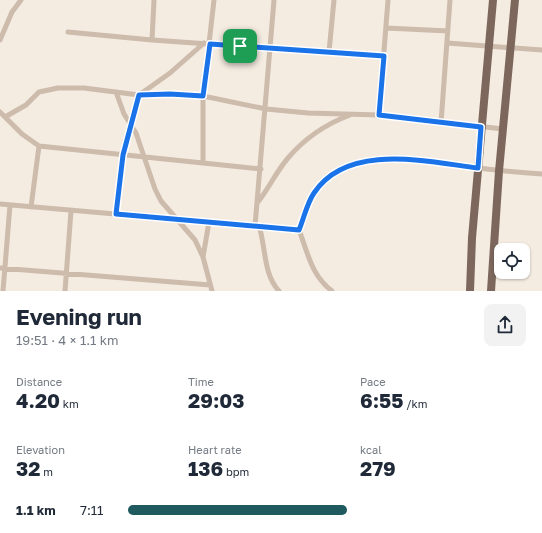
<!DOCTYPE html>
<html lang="en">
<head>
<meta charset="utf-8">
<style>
  :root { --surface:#fff; --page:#f2f2f3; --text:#1f2937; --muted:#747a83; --accent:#1f5a5e }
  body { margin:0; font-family:"Golos Text",sans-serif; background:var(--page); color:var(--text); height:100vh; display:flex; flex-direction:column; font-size:15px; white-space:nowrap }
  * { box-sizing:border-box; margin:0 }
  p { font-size:13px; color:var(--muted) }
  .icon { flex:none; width:22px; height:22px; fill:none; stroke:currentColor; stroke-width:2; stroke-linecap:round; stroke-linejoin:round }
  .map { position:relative; height:291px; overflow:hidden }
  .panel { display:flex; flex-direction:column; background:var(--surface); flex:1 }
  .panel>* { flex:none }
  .fabs { position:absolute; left:494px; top:243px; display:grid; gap:8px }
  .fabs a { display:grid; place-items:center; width:36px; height:36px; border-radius:8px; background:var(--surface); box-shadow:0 1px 3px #0004; font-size:20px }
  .pin { position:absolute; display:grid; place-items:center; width:34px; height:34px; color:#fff; margin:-17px; border-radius:8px; box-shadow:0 2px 6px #0006 }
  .round { display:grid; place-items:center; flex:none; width:42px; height:42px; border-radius:8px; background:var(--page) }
  .head { display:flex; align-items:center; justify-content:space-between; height:68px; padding:0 16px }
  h1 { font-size:22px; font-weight:700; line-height:30px }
  .figures { display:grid; grid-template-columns:repeat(3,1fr); gap:6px; height:68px; padding:4px 16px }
  .figures div { display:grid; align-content:center }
  .figures b { font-size:20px; font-weight:700 }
  .figures small { font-size:11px; font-weight:400 }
  .figures p { font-size:11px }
  ul { padding:0 16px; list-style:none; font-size:13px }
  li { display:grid; grid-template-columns:64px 48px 1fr; align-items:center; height:30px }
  li i { height:10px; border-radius:5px; background:var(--accent) }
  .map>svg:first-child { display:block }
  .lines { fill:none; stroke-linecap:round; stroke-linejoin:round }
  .minor { stroke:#cdbbac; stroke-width:5 }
  .primary { stroke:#7d675c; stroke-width:8 }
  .route-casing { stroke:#fff; stroke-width:8 }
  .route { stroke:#1a73e8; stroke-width:5 }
</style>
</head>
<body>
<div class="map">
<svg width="542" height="291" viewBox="0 0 542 291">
  <rect width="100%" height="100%" fill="#f4ebe1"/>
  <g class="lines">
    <path class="minor" d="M 386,28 L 448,31
      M 68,32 L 152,40 L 384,56
      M 0,40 L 12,12 L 21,0
      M 152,40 L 154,0
      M 447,43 L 542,50
      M 329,52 L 334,0
      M 116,92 L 124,114 L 136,133 L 155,189 L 161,201 L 195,240 L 203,257
      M 0,112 L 22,134 L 39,146 L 203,163 L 203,96 L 214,0
      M 379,115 L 388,0
      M 5,117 L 26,105 L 39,92 L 58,88 L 84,88 L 139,95 L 170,94 L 203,96 L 266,109 L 308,113 L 379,115 L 503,129
      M 441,123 L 450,0
      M 203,163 L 261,169
      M 258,202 C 269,188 276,172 288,158 C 305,138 326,124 350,115
      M 0,204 L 299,230 C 308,253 311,275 332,291
      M 31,207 L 39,146
      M 116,214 L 123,155 L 139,95 L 170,73 L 204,43
      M 209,222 L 203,257 L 212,291
      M 255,226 L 274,0
      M 259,226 C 266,247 263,274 279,291
      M 299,230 C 306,212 311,193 326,180 C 336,171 351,164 364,161 C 390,155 428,162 454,165 C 484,169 513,172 542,174
      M 0,268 L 210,285
      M 3,291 L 10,205
      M 65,291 L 71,211"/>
    <path class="primary" d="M 470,291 L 472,238 L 493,0
      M 491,291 L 499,171 L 515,0"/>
  </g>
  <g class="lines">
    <defs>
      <path id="route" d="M 210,44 L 384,56 L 379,115 L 481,127 L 478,168 C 428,162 348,142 314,193 C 307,203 304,218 299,230 L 116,214 L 123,155 L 139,95 L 170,94 L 203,96 Z"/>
    </defs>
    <use href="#route" class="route-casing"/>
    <use href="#route" class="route"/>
  </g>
</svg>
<div class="fabs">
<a><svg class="icon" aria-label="locate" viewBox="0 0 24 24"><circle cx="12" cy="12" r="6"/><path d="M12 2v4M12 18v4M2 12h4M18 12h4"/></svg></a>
</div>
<div class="pin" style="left:240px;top:46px;background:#1e9e55"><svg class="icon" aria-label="arrive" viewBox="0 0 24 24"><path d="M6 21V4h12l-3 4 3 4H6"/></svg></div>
</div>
<section class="panel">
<div class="head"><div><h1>Evening run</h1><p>19:51 · 4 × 1.1 km</p></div><a class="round"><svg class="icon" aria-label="share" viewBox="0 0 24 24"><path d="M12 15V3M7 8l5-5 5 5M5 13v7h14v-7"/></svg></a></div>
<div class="figures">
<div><p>Distance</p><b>4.20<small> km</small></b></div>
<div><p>Time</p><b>29:03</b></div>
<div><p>Pace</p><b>6:55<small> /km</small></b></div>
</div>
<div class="figures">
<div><p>Elevation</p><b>32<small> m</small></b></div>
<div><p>Heart rate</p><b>136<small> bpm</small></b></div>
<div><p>kcal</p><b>279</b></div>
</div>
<ul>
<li><b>1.1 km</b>7:11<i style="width:55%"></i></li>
</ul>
</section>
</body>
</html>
